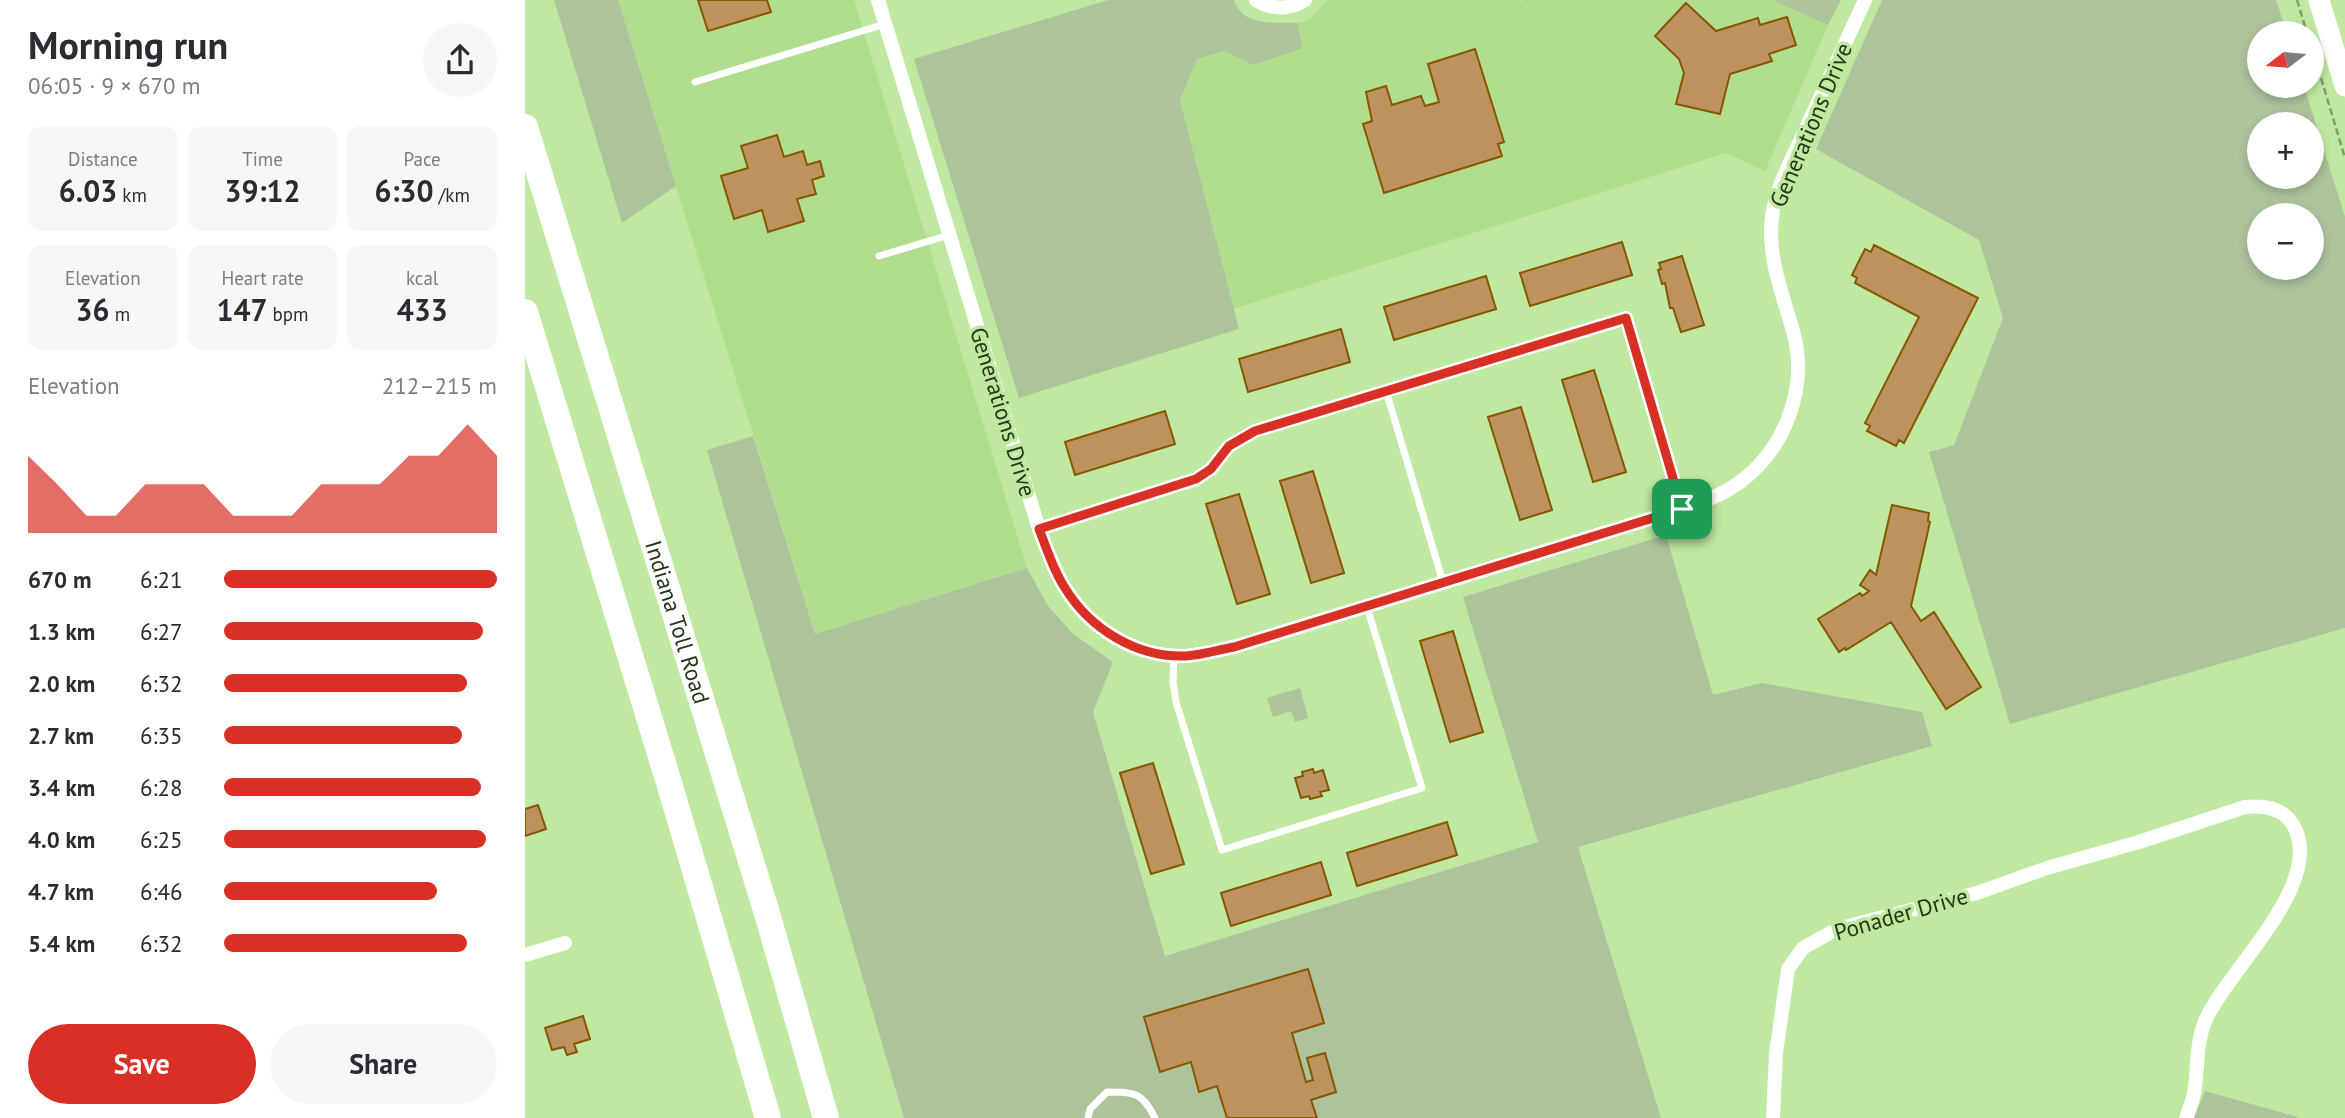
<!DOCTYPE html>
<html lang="en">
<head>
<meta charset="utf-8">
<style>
  :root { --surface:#fff; --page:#f7f7f7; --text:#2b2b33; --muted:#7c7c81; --accent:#d93025 }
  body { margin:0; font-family:"PT Sans",sans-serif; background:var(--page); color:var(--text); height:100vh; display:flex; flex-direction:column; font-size:26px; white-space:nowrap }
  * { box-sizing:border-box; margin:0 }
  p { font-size:23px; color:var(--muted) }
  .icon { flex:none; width:38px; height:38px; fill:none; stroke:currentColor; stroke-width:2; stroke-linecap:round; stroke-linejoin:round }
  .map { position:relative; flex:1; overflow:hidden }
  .details { display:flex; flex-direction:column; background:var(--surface); width:525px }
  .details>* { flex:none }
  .needle { width:46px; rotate:254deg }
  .fabs { position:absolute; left:1722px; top:21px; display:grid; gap:14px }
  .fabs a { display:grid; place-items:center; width:77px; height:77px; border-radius:50%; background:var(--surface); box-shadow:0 4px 10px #0003; font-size:35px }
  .pin { position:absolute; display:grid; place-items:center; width:60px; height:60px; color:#fff; margin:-30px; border-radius:14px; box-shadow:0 4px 10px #0006 }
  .round { display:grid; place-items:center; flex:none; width:74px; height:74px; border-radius:37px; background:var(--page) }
  .headline { display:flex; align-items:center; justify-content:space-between; height:119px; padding:0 28px }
  h1 { font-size:38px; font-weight:700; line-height:52px }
  .stats { display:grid; grid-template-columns:repeat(3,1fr); gap:10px; height:119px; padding:7px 28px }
  .stats div { display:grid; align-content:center; border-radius:14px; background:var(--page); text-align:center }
  .stats b { font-size:30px; font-weight:700 }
  .stats small { font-size:19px; font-weight:400 }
  .stats p { font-size:19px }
  .chart { height:196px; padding:14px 28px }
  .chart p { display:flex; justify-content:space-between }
  .chart svg { width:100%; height:126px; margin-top:7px; fill:var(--accent); opacity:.7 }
  .cta { display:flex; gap:14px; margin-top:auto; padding:14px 28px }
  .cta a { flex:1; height:80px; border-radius:42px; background:var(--accent); color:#fff; font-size:28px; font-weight:700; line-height:80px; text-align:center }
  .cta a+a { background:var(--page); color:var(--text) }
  ul { padding:0 28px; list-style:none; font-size:23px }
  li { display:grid; grid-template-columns:112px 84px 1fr; align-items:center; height:52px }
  li i { height:18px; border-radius:9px; background:var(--accent) }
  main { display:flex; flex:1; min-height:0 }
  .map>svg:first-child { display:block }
  .built { fill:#b1de8e }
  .green { fill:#adc39c; fill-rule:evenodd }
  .building { fill:#bc935e; stroke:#865700; stroke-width:2 }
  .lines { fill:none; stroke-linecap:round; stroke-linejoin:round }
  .path { stroke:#809f68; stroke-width:2.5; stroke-dasharray:7 3.5; stroke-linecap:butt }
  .lane { stroke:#fff; stroke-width:7 }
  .street { stroke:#fff; stroke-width:14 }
  .secondary { stroke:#fff; stroke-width:21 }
  .highway { stroke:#fff; stroke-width:26 }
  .route-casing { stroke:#fff; stroke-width:14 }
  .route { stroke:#d93025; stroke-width:9 }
  .labels { text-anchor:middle; stroke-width:7; stroke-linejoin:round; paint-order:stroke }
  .street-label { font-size:23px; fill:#263619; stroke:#bfe9a0 }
</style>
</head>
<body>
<main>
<section class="details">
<div class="headline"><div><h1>Morning run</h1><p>06:05 · 9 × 670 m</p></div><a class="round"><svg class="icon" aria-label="share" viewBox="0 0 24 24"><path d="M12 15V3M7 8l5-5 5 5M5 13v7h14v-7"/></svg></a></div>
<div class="stats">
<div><p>Distance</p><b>6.03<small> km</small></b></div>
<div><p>Time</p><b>39:12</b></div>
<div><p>Pace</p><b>6:30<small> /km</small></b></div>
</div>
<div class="stats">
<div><p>Elevation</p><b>36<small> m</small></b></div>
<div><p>Heart rate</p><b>147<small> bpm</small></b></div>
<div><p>kcal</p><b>433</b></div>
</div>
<div class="chart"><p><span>Elevation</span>212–215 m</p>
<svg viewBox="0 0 160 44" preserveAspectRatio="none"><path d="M0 44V17L10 27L20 38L30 38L40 27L50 27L60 27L70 38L80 38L90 38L100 27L110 27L120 27L130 17L140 17L150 6L160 17V44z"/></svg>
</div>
<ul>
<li><b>670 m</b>6:21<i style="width:100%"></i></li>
<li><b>1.3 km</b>6:27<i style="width:95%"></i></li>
<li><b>2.0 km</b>6:32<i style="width:89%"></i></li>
<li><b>2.7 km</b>6:35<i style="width:87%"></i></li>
<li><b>3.4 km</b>6:28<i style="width:94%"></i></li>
<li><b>4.0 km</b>6:25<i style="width:96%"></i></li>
<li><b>4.7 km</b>6:46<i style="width:78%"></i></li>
<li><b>5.4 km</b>6:32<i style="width:89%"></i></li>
</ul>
<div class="cta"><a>Save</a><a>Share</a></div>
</section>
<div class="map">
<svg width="1820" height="1118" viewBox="0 0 1820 1118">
  <rect width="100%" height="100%" fill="#bfe9a0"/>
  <path class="built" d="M 93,0 L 329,0 L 502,568 L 290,634 Z
    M 802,0 L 993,0 L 996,2 L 998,0 L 1247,0 L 1303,25 L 1240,171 L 1201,153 L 708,309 L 655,99 L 672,59 L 699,51 L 728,65 L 778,48 L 772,23 L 784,20 Z"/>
  <path class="green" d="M 29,0 L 93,0 L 151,186 L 97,223 Z
    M 583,0 L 709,0 C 718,27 748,22 772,23 L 778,48 L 728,65 L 699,51 L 672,59 L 655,100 L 714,329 L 494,398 L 389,59 Z
    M 1247,0 L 1316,0 L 1303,25 Z
    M 1357,0 L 1751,0 L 1762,33 L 1734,33 L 1734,86 L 1779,86 L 1820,217 L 1820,628 L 1485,724 L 1404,452 L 1429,445 L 1478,318 L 1454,240 L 1291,149 ZM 1734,124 L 1787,124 L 1787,177 L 1734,177 ZM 1734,215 L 1787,215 L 1787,268 L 1734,268 Z
    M 228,436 L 290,634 L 502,568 L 523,606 L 548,634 L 588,662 L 568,712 L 640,956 L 1013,842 L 938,597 L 1141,535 L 1188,695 L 1237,683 L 1397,712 L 1407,746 L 1053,847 L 1136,1118 L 379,1118 L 182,450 Z
    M 775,688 L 783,718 L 770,722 L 766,711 L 748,717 L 742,698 Z
    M 1680,1091 L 1776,1118 L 1669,1118 Z"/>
  <path class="building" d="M 173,0 L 242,0 L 246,12 L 183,31 Z
    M 1161,3 L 1191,31 L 1233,18 L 1235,25 L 1262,17 L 1271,45 L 1244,54 L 1247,61 L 1205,74 L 1195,114 L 1151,104 L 1159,73 L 1154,59 L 1130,36 Z
    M 950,49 L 979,142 L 973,144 L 977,156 L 859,193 L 838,124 L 847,121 L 841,92 L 861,86 L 867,105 L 896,96 L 900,106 L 914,102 L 903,64 Z
    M 252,135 L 259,157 L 278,151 L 282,165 L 295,161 L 299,176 L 287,180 L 291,194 L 272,199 L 279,221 L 243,232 L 237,210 L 209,219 L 196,176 L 223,168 L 216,146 Z
    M 1097,242 L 1107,275 L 1005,306 L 995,273 Z
    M 1349,245 L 1453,298 L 1379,443 L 1374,440 L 1371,446 L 1342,431 L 1345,426 L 1340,423 L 1394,317 L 1330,283 L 1332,278 L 1327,275 L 1340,249 L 1346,252 Z
    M 1157,256 L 1179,325 L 1156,332 L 1148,308 L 1145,308 L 1140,283 L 1137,284 L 1133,270 L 1136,269 L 1134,263 Z
    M 961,276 L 971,309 L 869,340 L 859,307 Z
    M 816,329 L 825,362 L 723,392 L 714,359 Z
    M 1069,370 L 1101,472 L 1068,482 L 1037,380 Z
    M 996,407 L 1027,510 L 995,520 L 963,417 Z
    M 640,411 L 650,444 L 550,475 L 540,442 Z
    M 788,471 L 819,573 L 786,583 L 755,481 Z
    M 714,494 L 745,594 L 712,604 L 681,504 Z
    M 1367,505 L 1404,513 L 1403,521 L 1405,522 L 1386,606 L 1396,621 L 1409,612 L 1456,687 L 1421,709 L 1366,622 L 1321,650 L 1320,648 L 1314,652 L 1293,619 L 1335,593 L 1337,596 L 1344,591 L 1335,585 L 1345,570 L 1351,575 Z
    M 928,631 L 958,732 L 925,742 L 895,641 Z
    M 628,763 L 659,864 L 626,874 L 595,773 Z
    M 788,769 L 789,773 L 798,770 L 804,790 L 795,792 L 797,796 L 785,799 L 784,796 L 776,798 L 770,778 L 778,776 L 777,772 Z
    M 13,805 L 21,829 L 0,836 L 0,809 Z
    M 922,822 L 932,855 L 832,886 L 822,853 Z
    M 796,862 L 806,895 L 706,926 L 696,893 Z
    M 783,969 L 799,1023 L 767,1033 L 781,1082 L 788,1080 L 782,1058 L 800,1053 L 811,1092 L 786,1100 L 792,1118 L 702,1118 L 692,1086 L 674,1092 L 666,1062 L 635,1072 L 619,1017 Z
    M 58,1016 L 65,1039 L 49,1044 L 52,1052 L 42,1055 L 39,1047 L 27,1050 L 20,1028 Z"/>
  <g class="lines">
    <path class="path" d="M 1772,0 L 1782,33
      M 1787,48 L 1820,158"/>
    <path class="lane" d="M 170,82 L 360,24
      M 354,256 L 424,235
      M 861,391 L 918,582
      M 514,529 L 636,492 L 671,479 L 686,469 L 704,446 L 730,431 L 1101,318 L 1157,509
      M 649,656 L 648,682 L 651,702 L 697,850 L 897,788 L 842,607
      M 563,1118 L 565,1109 L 582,1092 C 610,1092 617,1092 630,1118"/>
    <path class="street" d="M 353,0 L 514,529 C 522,549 529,570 540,588 C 565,629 612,658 661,656 C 677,655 693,650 709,647 L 1157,509 C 1178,502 1197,495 1215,482 C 1259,450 1283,389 1269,335 C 1258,293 1240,255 1248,210 C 1254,181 1270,153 1282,126 C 1301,84 1321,42 1340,0
      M 731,0 C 747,10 764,10 780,0
      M 0,955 L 40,943
      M 1248,1118 L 1251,1053 L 1263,969 L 1278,948 L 1312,929 L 1452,893 L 1522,868 L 1614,842 L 1720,807 C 1738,805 1756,807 1767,823 C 1804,881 1703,969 1681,1019 C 1671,1042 1673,1064 1670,1087 C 1669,1098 1665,1108 1661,1118"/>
    <path class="secondary" d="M 1794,0 L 1820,86"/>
    <g class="highway">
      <path id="s1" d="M 0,127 L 241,910 L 301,1118"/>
      <path d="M 0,312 L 145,786 L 243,1118"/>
    </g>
  </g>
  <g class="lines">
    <defs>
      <path id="route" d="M 1101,318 L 1157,509 L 709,647 C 693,650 677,655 661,656 C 612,658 565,629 540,588 C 528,570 522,549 514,529 L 671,479 L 686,469 L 704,446 L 730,431 Z"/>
    </defs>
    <use href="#route" class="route-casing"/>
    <use href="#route" class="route"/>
  </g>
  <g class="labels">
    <g class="street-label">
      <text transform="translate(1286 125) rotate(-67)" y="8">Generations Drive</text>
      <text transform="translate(478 412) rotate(73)" y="8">Generations Drive</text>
      <text dy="8" stroke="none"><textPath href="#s1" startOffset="518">Indiana Toll Road</textPath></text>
      <text transform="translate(1376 914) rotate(-16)" y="8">Ponader Drive</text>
    </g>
  </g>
</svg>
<div class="fabs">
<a><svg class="needle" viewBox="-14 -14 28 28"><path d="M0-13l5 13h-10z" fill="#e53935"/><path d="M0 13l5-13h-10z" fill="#7c7c81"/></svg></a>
<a>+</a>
<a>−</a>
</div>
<div class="pin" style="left:1157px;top:509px;background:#1e9e55"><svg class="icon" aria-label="arrive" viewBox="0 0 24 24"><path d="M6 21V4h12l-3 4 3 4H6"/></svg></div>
</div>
</main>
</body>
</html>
